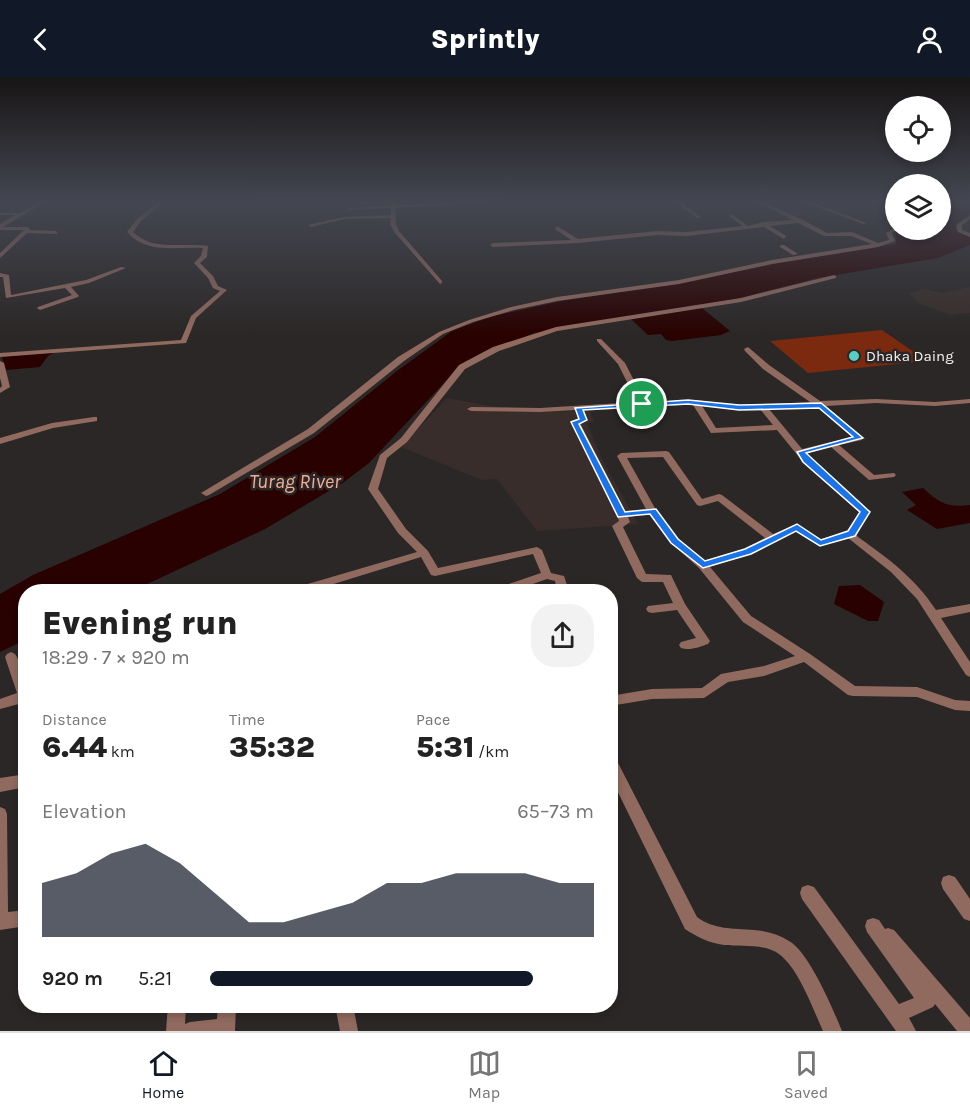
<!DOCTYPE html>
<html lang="en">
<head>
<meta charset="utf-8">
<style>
  :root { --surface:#fff; --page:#f2f2f2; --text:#222; --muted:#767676; --line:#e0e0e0; --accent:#111827 }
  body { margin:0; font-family:Karla,sans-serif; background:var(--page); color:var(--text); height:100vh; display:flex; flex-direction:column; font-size:22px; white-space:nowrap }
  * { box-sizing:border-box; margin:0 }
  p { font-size:20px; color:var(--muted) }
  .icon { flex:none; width:33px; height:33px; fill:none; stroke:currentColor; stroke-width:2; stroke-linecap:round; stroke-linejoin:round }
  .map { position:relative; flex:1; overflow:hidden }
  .side { position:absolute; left:18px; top:506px; width:600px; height:429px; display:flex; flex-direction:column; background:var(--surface); border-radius:24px; box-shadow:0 3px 9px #0003 }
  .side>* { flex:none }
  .fabs { position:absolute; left:885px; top:18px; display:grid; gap:12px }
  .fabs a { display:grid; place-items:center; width:66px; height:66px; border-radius:50%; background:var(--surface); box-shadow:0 3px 9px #0003; font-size:30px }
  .pin { position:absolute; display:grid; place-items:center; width:51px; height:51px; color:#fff; margin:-26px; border:3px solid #fff; border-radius:50%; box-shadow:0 2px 6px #0007 }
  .round { display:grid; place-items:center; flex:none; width:63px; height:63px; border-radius:24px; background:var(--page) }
  .headline { display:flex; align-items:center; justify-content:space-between; height:102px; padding:0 24px }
  h1 { font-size:33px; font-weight:800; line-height:45px }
  .figures { display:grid; grid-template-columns:repeat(3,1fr); gap:9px; height:102px; padding:6px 24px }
  .figures div { display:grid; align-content:center }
  .figures b { font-size:30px; font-weight:800 }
  .figures small { font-size:16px; font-weight:400 }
  .figures p { font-size:16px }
  .chart { height:168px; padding:12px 24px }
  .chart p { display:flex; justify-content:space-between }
  .chart svg { width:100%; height:108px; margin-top:6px; fill:var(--accent); opacity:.7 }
  ul { padding:0 24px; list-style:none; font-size:20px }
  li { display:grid; grid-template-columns:96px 72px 1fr; align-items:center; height:45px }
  li i { height:15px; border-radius:8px; background:var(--accent) }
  header { display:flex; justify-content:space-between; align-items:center; height:78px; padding:0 24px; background:var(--accent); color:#fff; font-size:27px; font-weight:800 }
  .dock { display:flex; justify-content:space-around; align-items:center; height:84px; border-top:2px solid var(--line); background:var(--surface); font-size:16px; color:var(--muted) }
  .dock a { display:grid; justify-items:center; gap:3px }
  .dock .selected { color:var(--accent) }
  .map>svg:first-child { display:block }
  .built { fill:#382d2a }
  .water { fill:#280100 }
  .building { fill:#7b2a10 }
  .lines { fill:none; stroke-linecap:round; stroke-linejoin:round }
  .street { fill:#916a5f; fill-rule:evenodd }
  .route { fill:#1a73e8; stroke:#fff; stroke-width:1.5; fill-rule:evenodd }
  .poi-dot { fill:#56cec3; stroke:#2b2726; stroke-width:2 }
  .labels { text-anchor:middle; stroke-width:5; stroke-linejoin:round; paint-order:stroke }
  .far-poi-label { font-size:15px; fill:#f6f3f2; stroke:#2b2726; text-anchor:start }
  .water-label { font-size:20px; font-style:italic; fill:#f4ad98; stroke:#2b2726 }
</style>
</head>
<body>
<header><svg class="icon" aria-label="back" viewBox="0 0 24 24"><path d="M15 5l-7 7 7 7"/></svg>Sprintly<svg class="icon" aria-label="person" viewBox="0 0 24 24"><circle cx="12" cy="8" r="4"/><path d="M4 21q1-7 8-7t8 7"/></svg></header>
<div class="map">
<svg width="970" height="953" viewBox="0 0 970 953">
  <rect width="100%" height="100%" fill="#2b2726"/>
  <path class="built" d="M 970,209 L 970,235 L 951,237 L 918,225 L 909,215 L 925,211 L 942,215 Z
    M 447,320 L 523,334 L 590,333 L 594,344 L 587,345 L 602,381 L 638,446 L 537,453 L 497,401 L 482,402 L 401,369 Z"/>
  <path class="water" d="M 944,124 L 970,124 L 970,135 L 956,146 L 956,151 L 970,158 L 970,167 L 938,180 L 818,200 L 736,221 L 534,255 L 486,274 L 457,291 L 369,385 L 344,404 L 265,451 L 132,513 L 26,513 L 25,562 L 0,574 L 0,516 L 33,497 L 220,416 L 315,359 L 397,293 L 452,253 L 493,238 L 562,223 L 683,204 L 772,186 L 896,166 L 896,154 L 899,152 L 940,152 L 941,125 Z
    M 702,230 L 730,253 L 721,257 L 672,263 L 666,262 L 661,256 L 648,257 L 631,241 Z
    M 55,274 L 48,278 L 40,289 L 6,292 L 2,279 Z
    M 923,410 C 939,425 948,430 970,427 L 970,445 L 937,451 L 907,432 L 916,427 L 902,414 Z
    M 860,507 L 884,524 L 878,543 L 868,543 L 834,526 L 839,508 Z"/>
  <path class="building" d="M 882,252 L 927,283 L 808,295 L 770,263 Z"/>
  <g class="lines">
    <path class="street" d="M 40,124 L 45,124 L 3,149 L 28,149 L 30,152 L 56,153 L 58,156 L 27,155 L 0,180 L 0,175 L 24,152 L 0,152 L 0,146 L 15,137 L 0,137 L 0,135 L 20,135 Z
      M 159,124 L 164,124 L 141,143 L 133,154 C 154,174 182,164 208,168 L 207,179 L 200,185 L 213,198 L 218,208 L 227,212 L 196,240 L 186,265 L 0,279 L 0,275 L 181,262 L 191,238 L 220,213 L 213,210 L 208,200 L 194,185 L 201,178 L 203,170 C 176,168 148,177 127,154 L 137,141 Z
      M 391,124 L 395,124 L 395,127 L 489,124 L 395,130 L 396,146 L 399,153 L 442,203 L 442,205 L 440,206 L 395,155 L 390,146 L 391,140 L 344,141 L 311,149 L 308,147 L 344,139 L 391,137 L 391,130 L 349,132 L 347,131 L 391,127 Z
      M 675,124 L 680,124 L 701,139 L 697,140 Z
      M 758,124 L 763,124 L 803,142 L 827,155 L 852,154 L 878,165 L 889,162 L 886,155 L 896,149 L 896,152 L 897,152 L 892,155 L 895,163 L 878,169 L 772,186 L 679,206 L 557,223 L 514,232 L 473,244 L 443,256 L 404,283 L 314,355 L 209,417 L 206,418 L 201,415 L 308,351 L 398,279 L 439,254 L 469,242 L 511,229 L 557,219 L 679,202 L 772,182 L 872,166 L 851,158 L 824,158 L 798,145 L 770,148 L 786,158 L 784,161 L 764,149 L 687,158 L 657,157 L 578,165 L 493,169 L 490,167 L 493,165 L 571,162 L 555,151 L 557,148 L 578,161 L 657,153 L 687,154 L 743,148 L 729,138 L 731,136 L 748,148 L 763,144 L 793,142 Z
      M 804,124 L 810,124 L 867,145 L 863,146 Z
      M 970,138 L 970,141 L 962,147 L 962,152 L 970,155 L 970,159 L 958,154 L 956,147 Z
      M 780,167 L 784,167 L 798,176 L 793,177 L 780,169 Z
      M 121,189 L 126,190 L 89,205 L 71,209 L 79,218 L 78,219 L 40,232 L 37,230 L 38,229 L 72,217 L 65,210 L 6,220 L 3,199 L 0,199 L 0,195 L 9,197 L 11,217 L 86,202 Z
      M 834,197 L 836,198 L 836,200 L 741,224 L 557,253 L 499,273 L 465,291 L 407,364 L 387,380 L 378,411 L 406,451 L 428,473 L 438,490 L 537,469 L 542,472 L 551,495 L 564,498 L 569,513 L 557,513 L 555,503 L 547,501 L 513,513 L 495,513 L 497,510 L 541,495 L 533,476 L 435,498 L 431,497 L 421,479 L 311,513 L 292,513 L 294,510 L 417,474 L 398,455 L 368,411 L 380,377 L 401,360 L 459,287 L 493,269 L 556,249 L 741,220 Z
      M 597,261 L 601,261 L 625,285 L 645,324 L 695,322 L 739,328 L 810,324 L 763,291 L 745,273 L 744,271 L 748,269 L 769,287 L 820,323 L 876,321 L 935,324 L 970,321 L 970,325 L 935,328 L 876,325 L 826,328 L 863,360 L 862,362 L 839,367 L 874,397 L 894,395 L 896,397 L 894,399 L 869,402 L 831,369 L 805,376 L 870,434 L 856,456 L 858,459 C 889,481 915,500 936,532 L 970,526 L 970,534 L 941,540 L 970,584 L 970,599 L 966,597 L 917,521 L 891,494 L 848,460 L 820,468 L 796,453 L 752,475 L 710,489 L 751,538 L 810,576 L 855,608 L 917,609 L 955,622 L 970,623 L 970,633 L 955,632 L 917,619 L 853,618 L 848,617 L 804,584 L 764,598 L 728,604 L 704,620 L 652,621 L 610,628 L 610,618 L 652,611 L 702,610 L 721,596 L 764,588 L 795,578 L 743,544 L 699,490 L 671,465 L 649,436 L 628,439 L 630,444 L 623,449 L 646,496 L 671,497 L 685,526 L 710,563 L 708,566 C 700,569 689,573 681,570 L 679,567 L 681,564 L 696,560 L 677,532 L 652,535 L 648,534 L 646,531 L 648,528 L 673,525 L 663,504 L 642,504 L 637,500 L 612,448 L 619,443 L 617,437 L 571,344 L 578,341 L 576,332 L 540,334 L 471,333 L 467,331 L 471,329 L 540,330 L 637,324 L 618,286 L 597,263 ZM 688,326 L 693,327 L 711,355 L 777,352 L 803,384 L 860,435 L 847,454 L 821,461 L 797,446 L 773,456 L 722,417 L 719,416 L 702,421 L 669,374 L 666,373 L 621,375 L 617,378 L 646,431 L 625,433 L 580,345 L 587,342 L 584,332 ZM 702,328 L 739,332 L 760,331 L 773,347 L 716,350 ZM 816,328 L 853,359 L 802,371 L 769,331 ZM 663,379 L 697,427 L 700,428 L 718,423 L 765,460 L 744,471 L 705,483 L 679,461 L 656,432 L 627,380 Z
      M 0,283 L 4,285 L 10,309 L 0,315 L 0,310 L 2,308 L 0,300 Z
      M 94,339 L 97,339 L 97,343 L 53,350 L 0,366 L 0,360 L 52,345 Z
      M 11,574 L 15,576 L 17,579 L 26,602 L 26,624 L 0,631 L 0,621 L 17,615 L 5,579 L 7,576 Z
      M 610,677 L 615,679 L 697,839 C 714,852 733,850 754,852 C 766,853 778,856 789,863 C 809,874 833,931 842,953 L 823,953 C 813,931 799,891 779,876 C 764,865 741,869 724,867 C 709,865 697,859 685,851 L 610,698 Z
      M 26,696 L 26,709 L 0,714 L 0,700 Z
      M 0,729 L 5,731 L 7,736 L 8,834 L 26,832 L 26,848 L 0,852 Z
      M 949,797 L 955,799 L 970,821 L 970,843 L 964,841 L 943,811 L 941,805 L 943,799 Z
      M 808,807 L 814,809 L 899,926 L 914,920 L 867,854 L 865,848 L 867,842 L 873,840 L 879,842 L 885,851 L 888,850 L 894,852 L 970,940 L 970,953 L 957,953 L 935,926 L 933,929 L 909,940 L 916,953 L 896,953 L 802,821 L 800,815 L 802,809 Z
      M 168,927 L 186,927 L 185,946 L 190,944 L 217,941 L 218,927 L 236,927 L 235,953 L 166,953 Z
      M 335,927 L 353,927 L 358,953 L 340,953 Z"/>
  </g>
  <linearGradient id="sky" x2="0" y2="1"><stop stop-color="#181515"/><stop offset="0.48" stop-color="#444752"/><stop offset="1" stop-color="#444752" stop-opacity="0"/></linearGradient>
  <rect width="970" height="257" fill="url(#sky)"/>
  <path class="route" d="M 688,322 L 739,327 L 821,325 L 863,360 L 806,375 L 870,434 L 855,458 L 820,468 L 796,453 L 751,476 L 703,490 L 671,465 L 650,436 L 618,439 L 571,344 L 579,341 L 575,330 ZM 688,326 L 739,332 L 819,330 L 853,359 L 797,374 L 803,384 L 860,434 L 848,453 L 821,462 L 797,446 L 745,471 L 705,483 L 678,461 L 656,431 L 625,434 L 579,346 L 587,342 L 583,332 Z"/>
  <circle class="poi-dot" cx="854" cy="278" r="6"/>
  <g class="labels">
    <g class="far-poi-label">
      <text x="866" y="283">Dhaka Daing</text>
    </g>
    <g class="water-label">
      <text x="295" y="410">Turag River</text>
    </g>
  </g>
</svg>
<div class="fabs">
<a><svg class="icon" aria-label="locate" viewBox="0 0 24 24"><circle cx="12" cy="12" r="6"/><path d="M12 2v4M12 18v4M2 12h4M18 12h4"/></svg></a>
<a><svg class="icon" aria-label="layers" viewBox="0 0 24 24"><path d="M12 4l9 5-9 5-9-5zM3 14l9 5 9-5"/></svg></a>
</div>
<div class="pin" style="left:642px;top:326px;background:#1e9e55"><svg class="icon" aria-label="arrive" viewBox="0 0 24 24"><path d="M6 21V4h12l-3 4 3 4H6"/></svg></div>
<section class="side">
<div class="headline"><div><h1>Evening run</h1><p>18:29 · 7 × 920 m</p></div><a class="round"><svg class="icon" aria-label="share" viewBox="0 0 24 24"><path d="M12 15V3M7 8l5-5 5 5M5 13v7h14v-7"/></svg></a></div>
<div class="figures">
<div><p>Distance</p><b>6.44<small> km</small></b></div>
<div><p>Time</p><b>35:32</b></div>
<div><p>Pace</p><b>5:31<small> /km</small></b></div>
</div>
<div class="chart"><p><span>Elevation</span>65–73 m</p>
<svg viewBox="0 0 160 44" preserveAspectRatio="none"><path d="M0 44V22L10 18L20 10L30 6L40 14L50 26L60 38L70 38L80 34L90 30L100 22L110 22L120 18L130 18L140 18L150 22L160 22V44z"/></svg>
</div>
<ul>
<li><b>920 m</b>5:21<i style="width:84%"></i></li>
</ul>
</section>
</div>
<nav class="dock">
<a class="selected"><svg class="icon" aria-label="home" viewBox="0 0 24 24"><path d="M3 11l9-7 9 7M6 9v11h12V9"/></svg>Home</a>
<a><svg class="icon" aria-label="map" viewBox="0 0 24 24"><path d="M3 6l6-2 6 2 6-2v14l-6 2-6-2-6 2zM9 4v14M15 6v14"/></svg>Map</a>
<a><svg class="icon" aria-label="saved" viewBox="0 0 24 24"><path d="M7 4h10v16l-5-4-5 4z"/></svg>Saved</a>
</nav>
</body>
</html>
